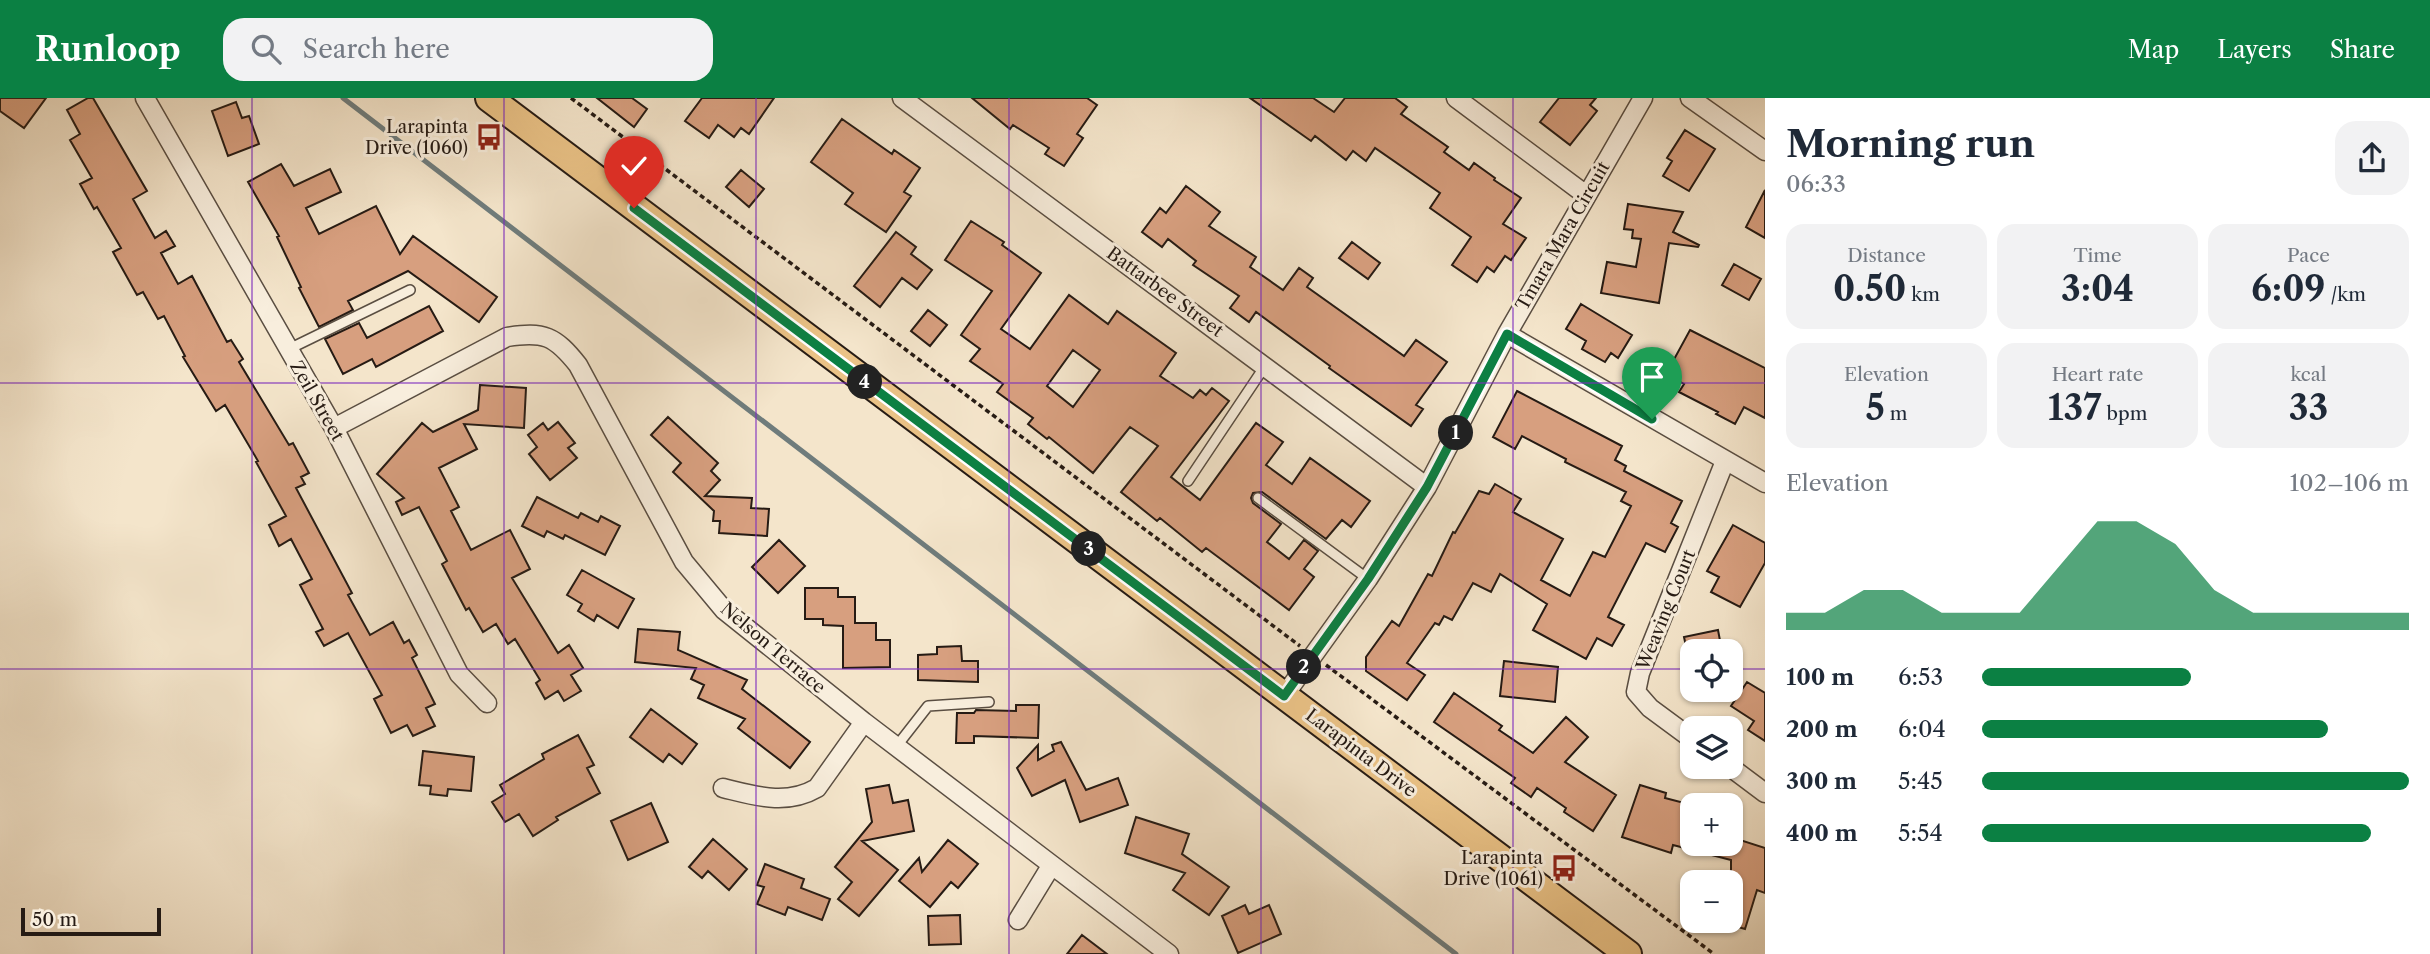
<!DOCTYPE html>
<html lang="en">
<head>
<meta charset="utf-8">
<style>
  :root { --surface:#fff; --page:#f2f2f3; --text:#1f2937; --muted:#747a83; --accent:#0b8043 }
  body { margin:0; font-family:"Libre Caslon Text",serif; background:var(--page); color:var(--text); height:100vh; display:flex; flex-direction:column; font-size:26px; white-space:nowrap }
  * { box-sizing:border-box; margin:0 }
  p { font-size:23px; color:var(--muted) }
  .icon { flex:none; width:38px; height:38px; fill:none; stroke:currentColor; stroke-width:2; stroke-linecap:round; stroke-linejoin:round }
  .map { position:relative; flex:1; overflow:hidden }
  .drawer { display:flex; flex-direction:column; background:var(--surface); width:665px }
  .drawer>* { flex:none }
  .controls { position:absolute; left:1680px; top:541px; display:grid; gap:14px }
  .controls a { display:grid; place-items:center; width:63px; height:63px; border-radius:14px; background:var(--surface); box-shadow:0 2px 5px #0004; font-size:35px }
  .scale { position:absolute; left:21px; bottom:18px; width:140px; box-sizing:border-box; padding-left:7px; border:4px solid #261b14; border-top:0; font-size:19px; line-height:24px; white-space:nowrap; color:#261b14; -webkit-text-stroke:5px #f8eedd; paint-order:stroke }
  .pin { position:absolute; display:grid; place-items:center; width:60px; height:60px; color:#fff; margin:-72px -30px; border-radius:50% 50% 50% 0; rotate:-45deg; box-shadow:0 0 7px #0007 }
  .pin .icon { rotate:45deg }
  .km { position:absolute; width:35px; height:35px; margin:-18px; border-radius:50%; background:#222; color:#fff; font-size:19px; line-height:35px; text-align:center }
  .round { display:grid; place-items:center; flex:none; width:74px; height:74px; border-radius:21px; background:var(--page) }
  .summary { display:flex; align-items:center; justify-content:space-between; height:119px; padding:0 21px }
  h1 { font-size:38px; font-weight:800; line-height:52px }
  .figures { display:grid; grid-template-columns:repeat(3,1fr); gap:10px; height:119px; padding:7px 21px }
  .figures div { display:grid; align-content:center; border-radius:18px; background:var(--page); text-align:center }
  .figures b { font-size:35px; font-weight:800 }
  .figures small { font-size:19px; font-weight:400 }
  .figures p { font-size:19px }
  .chart { height:196px; padding:14px 21px }
  .chart p { display:flex; justify-content:space-between }
  .chart svg { width:100%; height:126px; margin-top:7px; fill:var(--accent); opacity:.7 }
  ul { padding:0 21px; list-style:none; font-size:23px }
  li { display:grid; grid-template-columns:112px 84px 1fr; align-items:center; height:52px }
  li i { height:18px; border-radius:9px; background:var(--accent) }
  header { display:flex; align-items:center; gap:42px; box-sizing:border-box; height:98px; padding:0 35px; background:var(--accent); color:#fff }
  header strong { font-size:33px }
  nav { display:flex; gap:38px; margin-inline-start:auto; font-size:24px }
  .search { width:490px; height:63px; background:var(--page); display:flex; align-items:center; gap:18px; box-sizing:border-box; padding:0 24px; border-radius:21px; color:var(--muted); font-size:26px }
  main { display:flex; flex:1; min-height:0 }
  .map>svg:first-child { display:block }
  .lines { fill:none; stroke-linecap:round; stroke-linejoin:round }
  .stream { stroke:#6f7c7c; stroke-width:5 }
  .building { fill:#d79f7f; stroke:#261b14; stroke-width:2; fill-rule:evenodd }
  .service-casing { stroke:#5a4e42; stroke-width:12 }
  .minor-casing { stroke:#5a4e42; stroke-width:21 }
  .primary-casing { stroke:#261b14; stroke-width:30 }
  .path { stroke:#261b14; stroke-width:3.5; stroke-dasharray:5 3.5; stroke-linecap:butt }
  .service { stroke:#f8eedd; stroke-width:9 }
  .minor { stroke:#f8eedd; stroke-width:18 }
  .primary { stroke:#eac286; stroke-width:26 }
  .route-casing { stroke:#fff; stroke-width:14 }
  .route { stroke:#0b8043; stroke-width:9 }
  .grid { fill:none; stroke:#7b2cbf; stroke-width:2; stroke-opacity:0.55 }
  .labels { text-anchor:middle; stroke-width:6; stroke-linejoin:round; paint-order:stroke }
  .poi-label { font-size:18px; fill:#261b14; stroke:#f8eedd; text-anchor:end }
  .street-label { font-size:18px; fill:#261b14; stroke:#f8eedd }
</style>
</head>
<body>
<header>
<strong>Runloop</strong>
<div class="search"><svg class="icon" aria-label="search" viewBox="0 0 24 24"><circle cx="10" cy="10" r="6"/><path d="M15 15l6 6"/></svg>Search here</div>
<nav><a>Map</a><a>Layers</a><a>Share</a></nav>
</header>
<main>
<div class="map">
<svg width="1765" height="856" viewBox="0 0 1765 856">
  <rect width="100%" height="100%" fill="#f4e5cb"/>
  <filter id="stains"><feTurbulence type="fractalNoise" baseFrequency=".00286" numOctaves="4"/><feColorMatrix values="0 0 0 0 .2 0 0 0 0 .09 0 0 0 0 .02 0 0 0 .5 -.17"/></filter>
  <radialGradient id="worn" r=".72"><stop offset=".6" stop-color="#630" stop-opacity="0"/><stop offset="1" stop-color="#630" stop-opacity=".3"/></radialGradient>
  <g class="lines">
    <path class="stream" d="M 343,0 L 1456,856"/>
  </g>
  <path class="building" d="M 0,0 L 46,0 L 24,30 L 0,13 Z
    M 88,0 L 93,0 L 147,93 L 133,101 L 155,140 L 166,133 L 175,148 L 161,155 L 178,186 L 192,178 L 227,244 L 231,242 L 243,261 L 239,264 L 289,347 L 293,345 L 309,375 L 301,379 L 305,386 L 296,390 L 352,495 L 348,497 L 370,537 L 393,524 L 404,545 L 409,542 L 417,557 L 412,560 L 435,606 L 426,610 L 435,628 L 413,638 L 407,627 L 391,635 L 374,601 L 382,597 L 348,535 L 324,548 L 316,534 L 323,531 L 300,487 L 312,481 L 291,441 L 279,448 L 269,427 L 286,418 L 256,364 L 258,363 L 225,307 L 216,313 L 183,259 L 185,258 L 164,218 L 158,221 L 143,194 L 137,197 L 113,154 L 121,150 L 97,109 L 94,111 L 80,86 L 92,80 L 70,42 L 80,36 L 67,12 Z
    M 597,0 L 632,0 L 647,11 L 634,29 Z
    M 702,0 L 774,0 L 749,36 L 741,30 L 734,39 L 718,27 L 709,40 L 685,23 Z
    M 972,0 L 1087,0 L 1097,7 L 1077,36 L 1083,40 L 1064,68 L 1045,56 L 1049,50 L 1013,27 L 1010,31 Z
    M 1250,0 L 1313,0 L 1334,14 L 1345,0 L 1395,0 L 1407,9 L 1401,16 L 1448,49 L 1444,54 L 1469,72 L 1474,65 L 1495,80 L 1494,82 L 1521,100 L 1503,126 L 1526,140 L 1511,162 L 1505,158 L 1494,174 L 1487,169 L 1477,184 L 1452,167 L 1471,139 L 1430,110 L 1440,95 L 1375,50 L 1366,63 L 1353,53 L 1346,62 L 1315,38 L 1311,43 Z
    M 1559,0 L 1596,0 L 1590,7 L 1597,13 L 1570,47 L 1540,24 Z
    M 236,4 L 242,20 L 249,18 L 259,46 L 228,58 L 212,13 Z
    M 842,21 L 892,56 L 894,52 L 920,70 L 904,94 L 911,98 L 886,134 L 845,106 L 853,95 L 811,64 Z
    M 1685,32 L 1715,51 L 1689,93 L 1663,78 L 1672,63 L 1667,60 Z
    M 281,66 L 294,88 L 330,71 L 341,94 L 306,110 L 319,136 L 376,108 L 400,156 L 413,138 L 497,199 L 479,224 L 408,173 L 348,203 L 353,212 L 319,229 L 299,190 L 301,189 L 277,139 L 279,138 L 248,84 Z
    M 741,72 L 764,91 L 749,109 L 726,89 Z
    M 1186,88 L 1220,114 L 1209,128 L 1256,159 L 1250,169 L 1283,192 L 1299,170 L 1313,180 L 1307,189 L 1404,258 L 1416,242 L 1447,264 L 1416,307 L 1423,311 L 1411,328 L 1329,270 L 1330,268 L 1256,214 L 1249,224 L 1230,210 L 1239,198 L 1193,167 L 1196,163 L 1168,141 L 1162,149 L 1142,134 L 1160,110 L 1166,115 Z
    M 1765,92 L 1765,140 L 1746,129 Z
    M 1628,106 L 1683,114 L 1673,134 L 1699,147 L 1698,149 L 1669,145 L 1659,205 L 1601,195 L 1607,164 L 1636,169 L 1641,141 L 1632,140 L 1633,132 L 1624,131 Z
    M 971,123 L 1004,144 L 1002,147 L 1041,175 L 1001,231 L 1030,251 L 1069,197 L 1108,226 L 1117,213 L 1176,255 L 1160,278 L 1193,300 L 1200,292 L 1206,297 L 1212,290 L 1229,303 L 1171,379 L 1200,402 L 1256,325 L 1283,344 L 1266,367 L 1292,386 L 1310,360 L 1370,403 L 1351,429 L 1342,422 L 1326,441 L 1262,394 L 1253,395 L 1251,400 L 1253,405 L 1281,426 L 1267,444 L 1289,461 L 1304,442 L 1318,453 L 1304,471 L 1314,479 L 1289,512 L 1206,450 L 1202,454 L 1160,420 L 1157,423 L 1121,394 L 1158,348 L 1130,329 L 1093,375 L 1049,339 L 1047,341 L 1028,326 L 1033,320 L 997,294 L 1003,286 L 970,263 L 980,251 L 961,237 L 992,193 L 945,162 ZM 1073,252 L 1100,272 L 1073,309 L 1047,288 Z
    M 896,134 L 916,149 L 911,156 L 932,172 L 917,191 L 902,180 L 880,209 L 854,188 Z
    M 1352,144 L 1380,165 L 1368,181 L 1339,160 Z
    M 1734,166 L 1761,181 L 1749,202 L 1722,187 Z
    M 1581,206 L 1632,237 L 1618,260 L 1611,255 L 1605,264 L 1582,251 L 1586,243 L 1566,231 Z
    M 429,208 L 443,233 L 376,269 L 372,261 L 343,276 L 325,241 L 359,225 L 367,240 Z
    M 928,212 L 947,227 L 930,248 L 911,233 Z
    M 1690,232 L 1765,270 L 1765,320 L 1744,309 L 1735,326 L 1716,316 L 1718,314 L 1679,294 L 1684,286 L 1666,276 Z
    M 480,287 L 526,290 L 524,330 L 464,326 L 477,351 L 439,370 L 459,409 L 451,413 L 471,452 L 510,432 L 530,471 L 512,480 L 558,555 L 569,547 L 583,570 L 571,577 L 581,593 L 564,603 L 558,593 L 545,601 L 536,585 L 540,582 L 515,541 L 508,546 L 496,526 L 483,534 L 469,510 L 466,512 L 442,466 L 447,463 L 419,409 L 402,417 L 396,404 L 404,400 L 377,376 L 422,325 L 433,334 L 478,312 Z
    M 1517,293 L 1622,348 L 1615,362 L 1626,368 L 1624,373 L 1682,403 L 1671,425 L 1678,429 L 1665,454 L 1646,445 L 1608,519 L 1624,527 L 1612,548 L 1597,540 L 1586,561 L 1533,532 L 1547,506 L 1500,476 L 1491,494 L 1473,485 L 1452,522 L 1444,518 L 1439,527 L 1435,525 L 1407,565 L 1425,577 L 1407,602 L 1366,573 L 1366,559 L 1392,523 L 1399,528 L 1428,476 L 1432,478 L 1453,434 L 1455,435 L 1479,393 L 1489,396 L 1495,386 L 1521,401 L 1513,414 L 1563,441 L 1541,482 L 1570,498 L 1593,454 L 1605,459 L 1631,408 L 1621,403 L 1626,394 L 1565,364 L 1566,361 L 1522,338 L 1515,351 L 1493,339 Z
    M 668,319 L 718,365 L 711,373 L 720,382 L 705,398 L 752,400 L 751,410 L 769,411 L 767,438 L 719,435 L 720,423 L 713,423 L 714,413 L 673,374 L 681,365 L 651,337 Z
    M 558,324 L 575,345 L 568,350 L 577,360 L 550,382 L 529,356 L 537,349 L 528,337 L 543,325 L 548,332 Z
    M 537,399 L 578,420 L 581,415 L 598,424 L 601,418 L 620,428 L 605,457 L 565,437 L 563,441 L 547,433 L 544,439 L 522,428 Z
    M 1733,427 L 1765,445 L 1765,465 L 1740,509 L 1711,494 L 1719,479 L 1707,473 Z
    M 779,442 L 805,468 L 778,495 L 752,469 Z
    M 582,472 L 634,501 L 618,530 L 597,517 L 594,523 L 578,513 L 582,506 L 567,497 Z
    M 805,490 L 838,490 L 838,499 L 855,499 L 855,525 L 876,525 L 876,542 L 890,542 L 890,569 L 843,570 L 843,528 L 823,527 L 823,521 L 805,521 Z
    M 638,531 L 680,534 L 678,552 L 747,582 L 742,591 L 810,644 L 790,670 L 738,630 L 745,621 L 698,600 L 704,587 L 691,581 L 696,570 L 635,564 Z
    M 1718,532 L 1722,553 L 1687,553 L 1684,539 Z
    M 961,548 L 962,563 L 978,563 L 978,584 L 918,582 L 918,557 L 937,556 L 937,549 Z
    M 1504,563 L 1558,569 L 1555,604 L 1500,598 Z
    M 1747,584 L 1765,595 L 1765,643 L 1748,632 L 1754,623 L 1731,608 Z
    M 1454,595 L 1502,628 L 1499,632 L 1533,655 L 1566,619 L 1588,639 L 1565,664 L 1616,697 L 1593,733 L 1564,714 L 1566,710 L 1537,690 L 1531,699 L 1511,685 L 1515,680 L 1434,624 Z
    M 1016,607 L 1039,607 L 1038,640 L 974,638 L 974,645 L 956,645 L 957,615 L 974,615 L 976,612 L 1016,613 Z
    M 651,611 L 697,646 L 682,666 L 669,656 L 663,664 L 630,639 Z
    M 578,637 L 594,667 L 587,670 L 600,695 L 556,719 L 558,722 L 533,738 L 519,716 L 505,724 L 492,704 L 505,696 L 500,687 L 544,661 L 542,656 Z
    M 1061,644 L 1086,692 L 1118,680 L 1128,707 L 1080,724 L 1065,682 L 1032,698 L 1017,670 L 1038,647 L 1038,662 L 1054,653 L 1052,647 Z
    M 423,653 L 474,659 L 471,693 L 448,691 L 447,698 L 430,696 L 431,688 L 419,687 Z
    M 889,687 L 893,705 L 908,702 L 914,733 L 862,743 L 898,772 L 859,818 L 838,801 L 852,784 L 835,769 L 872,724 L 866,691 Z
    M 1640,687 L 1666,695 L 1665,700 L 1692,707 L 1692,746 L 1731,746 L 1731,739 L 1765,750 L 1765,795 L 1757,792 L 1745,831 L 1731,827 L 1731,762 L 1673,747 L 1671,755 L 1622,739 Z
    M 651,705 L 668,744 L 628,762 L 611,723 Z
    M 1136,719 L 1189,736 L 1182,756 L 1229,789 L 1209,817 L 1173,792 L 1185,775 L 1125,755 Z
    M 713,741 L 747,771 L 729,792 L 708,773 L 702,780 L 689,769 Z
    M 948,742 L 978,766 L 958,790 L 951,784 L 930,809 L 899,783 L 919,760 L 922,774 Z
    M 765,766 L 804,781 L 801,790 L 830,801 L 822,822 L 788,809 L 785,817 L 757,806 L 764,789 L 757,787 Z
    M 1245,807 L 1249,816 L 1269,807 L 1281,836 L 1238,855 L 1222,818 Z
    M 960,817 L 961,846 L 929,847 L 928,818 Z
    M 1082,837 L 1107,856 L 1067,856 Z"/>
  <g class="lines">
    <defs>
      <path id="service" d="M 289,251 L 410,192
        M 1188,383 L 1265,268
        M 1258,400 L 1368,481
        M 896,649 L 928,608 L 989,604"/>
      <path id="minor" d="M 145,0 L 334,330 L 459,576 L 487,605
        M 902,0 L 1427,389
        M 1456,0 L 1586,97
        M 1690,0 L 1765,53
        M 1507,236 L 1765,385
        M 334,330 L 507,239 C 544,233 555,238 578,267 L 684,464 L 724,512 L 864,624 L 1169,856
        M 1284,598 L 1368,481 L 1427,389 L 1507,236 L 1643,0
        M 1692,641 L 1650,610 L 1636,594 L 1640,575 L 1725,363
        M 1729,668 L 1765,695
        M 723,690 C 756,698 786,708 817,690 L 864,624
        M 1018,822 L 1051,768"/>
      <path id="primary" d="M 489,0 L 1628,856"/>
    </defs>
    <use href="#service" class="service-casing"/>
    <use href="#minor" class="minor-casing"/>
    <use href="#primary" class="primary-casing"/>
    <path class="path" d="M 571,0 L 1300,548
      M 1326,567 L 1714,856"/>
    <use href="#service" class="service"/>
    <use href="#minor" class="minor"/>
    <use href="#primary" class="primary"/>
  </g>
  <g class="lines">
    <defs>
      <path id="route" d="M 634,110 L 1284,598 L 1368,481 L 1427,389 L 1507,236 L 1652,321"/>
    </defs>
    <use href="#route" class="route-casing"/>
    <use href="#route" class="route"/>
  </g>
  <path class="grid" d="M 252,0 L 252,856M 504,0 L 504,856M 756,0 L 756,856M 1009,0 L 1009,856M 1261,0 L 1261,856M 1513,0 L 1513,856M 0,285 L 1765,285M 0,571 L 1692,571M 1731,571 L 1765,571"/>
  <defs>
    <symbol id="bus-bare" viewBox="-9 -9 18 18"><path d="M-5-6H5V4H4V6H2V4H-2V6H-4V4H-5ZM-3.5-4V0h7V-4ZM-3.5 1.2v1.5H-2V1.2ZM2 1.2v1.5H3.5V1.2Z" fill="#8f2418" stroke="#f8eedd" stroke-width="2.5" paint-order="stroke"/></symbol>
  </defs>
  <g fill-rule="evenodd">
    <use href="#bus-bare" x="470" y="20" width="38" height="38"/>
    <use href="#bus-bare" x="1545" y="751" width="38" height="38"/>
  </g>
  <g class="labels">
    <g class="poi-label">
      <text x="468" y="35">Larapinta<tspan x="468" dy="21">Drive (1060)</tspan></text>
      <text x="1543" y="766">Larapinta<tspan x="1543" dy="21">Drive (1061)</tspan></text>
    </g>
    <g class="street-label">
      <text transform="translate(1563 138) rotate(-60)" y="6">Tmara Mara Circuit</text>
      <text transform="translate(1165 194) rotate(36)" y="6">Battarbee Street</text>
      <text transform="translate(317 303) rotate(60)" y="6">Zeil Street</text>
      <text transform="translate(1666 512) rotate(-68)" y="6">Weaving Court</text>
      <text transform="translate(773 550) rotate(40)" y="6">Nelson Terrace</text>
      <text transform="translate(1361 655) rotate(37)" y="6">Larapinta Drive</text>
    </g>
  </g>
  <rect width="100%" height="100%" filter="url(#stains)"/>
  <rect width="100%" height="100%" fill="url(#worn)"/>
</svg>
<div class="controls">
<a><svg class="icon" aria-label="locate" viewBox="0 0 24 24"><circle cx="12" cy="12" r="6"/><path d="M12 2v4M12 18v4M2 12h4M18 12h4"/></svg></a>
<a><svg class="icon" aria-label="layers" viewBox="0 0 24 24"><path d="M12 4l9 5-9 5-9-5zM3 14l9 5 9-5"/></svg></a>
<a>+</a>
<a>−</a>
</div>
<div class="scale">50 m</div>
<div class="pin" style="left:1652px;top:321px;background:#1e9e55"><svg class="icon" aria-label="arrive" viewBox="0 0 24 24"><path d="M6 21V4h12l-3 4 3 4H6"/></svg></div>
<div class="pin" style="left:634px;top:110px;background:#d93025"><svg class="icon" aria-label="check" viewBox="0 0 24 24"><path d="M5 12l5 5 9-10"/></svg></div>
<b class="km" style="left:1456px;top:335px">1</b>
<b class="km" style="left:1304px;top:569px">2</b>
<b class="km" style="left:1089px;top:451px">3</b>
<b class="km" style="left:865px;top:284px">4</b>
</div>
<section class="drawer">
<div class="summary"><div><h1>Morning run</h1><p>06:33</p></div><a class="round"><svg class="icon" aria-label="share" viewBox="0 0 24 24"><path d="M12 15V3M7 8l5-5 5 5M5 13v7h14v-7"/></svg></a></div>
<div class="figures">
<div><p>Distance</p><b>0.50<small> km</small></b></div>
<div><p>Time</p><b>3:04</b></div>
<div><p>Pace</p><b>6:09<small> /km</small></b></div>
</div>
<div class="figures">
<div><p>Elevation</p><b>5<small> m</small></b></div>
<div><p>Heart rate</p><b>137<small> bpm</small></b></div>
<div><p>kcal</p><b>33</b></div>
</div>
<div class="chart"><p><span>Elevation</span>102–106 m</p>
<svg viewBox="0 0 160 44" preserveAspectRatio="none"><path d="M0 44V38L10 38L20 30L30 30L40 38L50 38L60 38L70 22L80 6L90 6L100 14L110 30L120 38L130 38L140 38L150 38L160 38V44z"/></svg>
</div>
<ul>
<li><b>100 m</b>6:53<i style="width:49%"></i></li>
<li><b>200 m</b>6:04<i style="width:81%"></i></li>
<li><b>300 m</b>5:45<i style="width:100%"></i></li>
<li><b>400 m</b>5:54<i style="width:91%"></i></li>
</ul>
</section>
</main>
</body>
</html>
